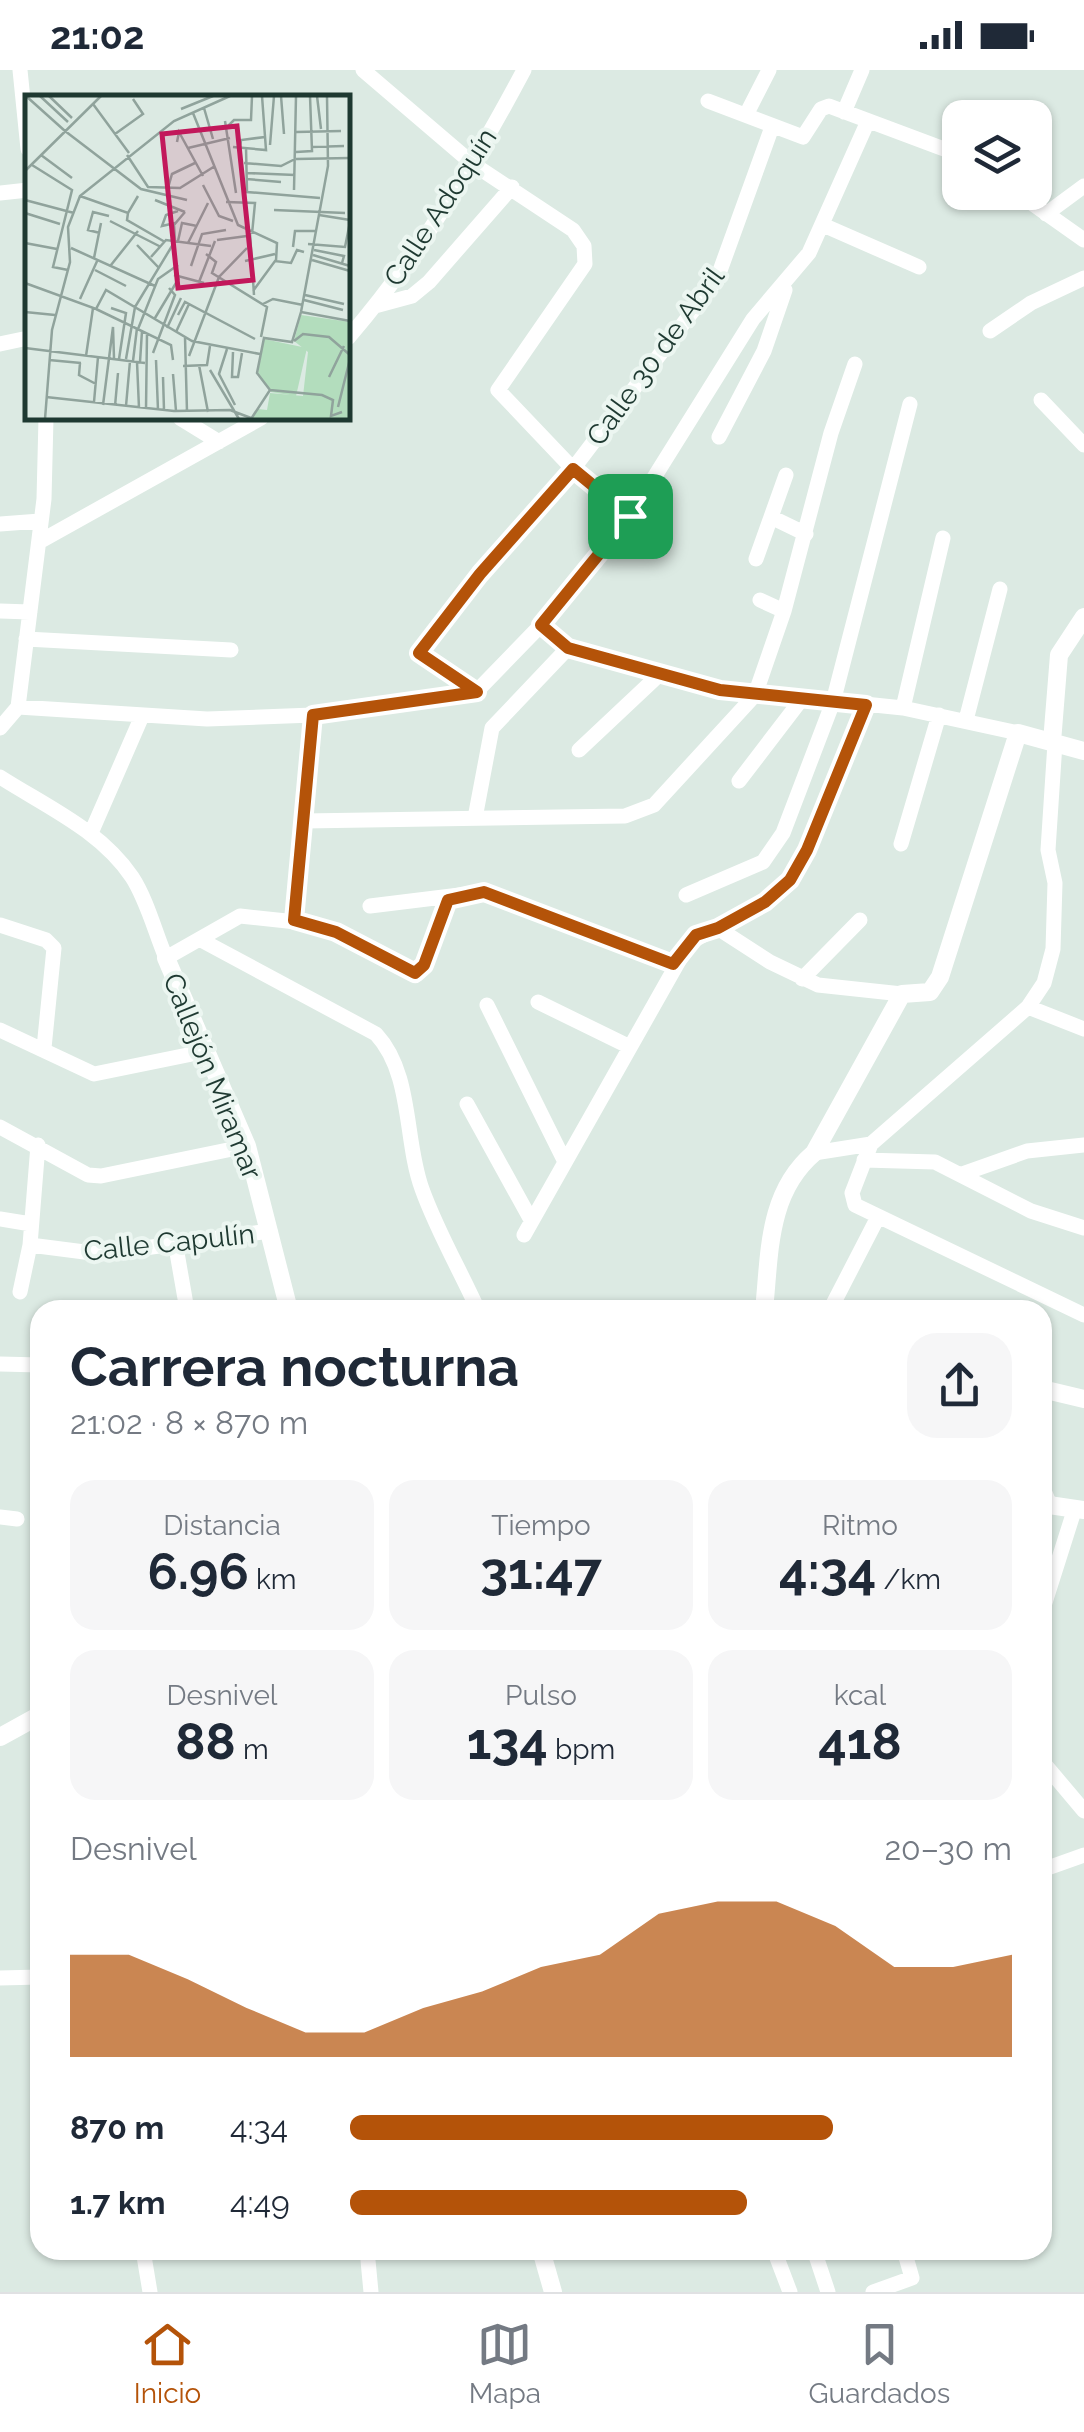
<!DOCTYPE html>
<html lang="es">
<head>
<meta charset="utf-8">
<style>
  :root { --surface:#fff; --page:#f6f6f7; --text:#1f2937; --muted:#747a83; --line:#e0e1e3; --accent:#b45309 }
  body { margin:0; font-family:Raleway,sans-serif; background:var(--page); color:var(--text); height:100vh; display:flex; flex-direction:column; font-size:38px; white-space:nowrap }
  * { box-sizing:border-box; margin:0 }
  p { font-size:32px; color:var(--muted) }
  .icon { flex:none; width:55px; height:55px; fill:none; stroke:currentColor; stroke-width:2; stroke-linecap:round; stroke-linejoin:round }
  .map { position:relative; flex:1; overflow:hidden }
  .side { position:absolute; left:30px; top:1230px; width:1022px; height:960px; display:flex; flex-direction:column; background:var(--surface); border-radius:30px; box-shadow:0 2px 8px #0004 }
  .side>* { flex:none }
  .buttons { position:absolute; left:942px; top:30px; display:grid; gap:20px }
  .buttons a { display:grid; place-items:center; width:110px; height:110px; border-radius:20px; background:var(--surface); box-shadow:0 2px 8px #0004; font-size:50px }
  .pin { position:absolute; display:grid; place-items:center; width:85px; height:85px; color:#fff; margin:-42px; border-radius:20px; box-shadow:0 5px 15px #0006 }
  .round { display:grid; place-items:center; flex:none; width:105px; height:105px; border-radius:30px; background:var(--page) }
  .headline { display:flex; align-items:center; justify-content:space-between; height:170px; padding:0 40px }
  h1 { font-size:55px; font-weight:700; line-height:75px }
  .metrics { display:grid; grid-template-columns:repeat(3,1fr); gap:15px; height:170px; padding:10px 40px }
  .metrics div { display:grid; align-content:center; border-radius:25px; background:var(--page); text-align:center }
  .metrics b { font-size:50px; font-weight:700 }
  .metrics small { font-size:28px; font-weight:400 }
  .metrics p { font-size:28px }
  .chart { height:280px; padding:20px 40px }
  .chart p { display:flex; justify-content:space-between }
  .chart svg { width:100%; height:180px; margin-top:10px; fill:var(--accent); opacity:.7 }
  ul { padding:0 40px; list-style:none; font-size:32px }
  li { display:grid; grid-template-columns:160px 120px 1fr; align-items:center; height:75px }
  li i { height:25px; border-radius:12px; background:var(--accent) }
  .status { display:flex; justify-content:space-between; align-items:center; height:70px; padding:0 50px; background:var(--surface); direction:ltr }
  .status svg { height:28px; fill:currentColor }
  .tab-bar { display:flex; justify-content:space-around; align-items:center; height:140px; border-top:2px solid var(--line); background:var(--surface); font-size:28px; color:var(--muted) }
  .tab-bar a { display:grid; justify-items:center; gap:5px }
  .tab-bar .on { color:var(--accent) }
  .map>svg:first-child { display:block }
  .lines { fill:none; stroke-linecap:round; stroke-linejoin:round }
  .minor { stroke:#fff; stroke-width:15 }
  .tertiary { stroke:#fff; stroke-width:18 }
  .route-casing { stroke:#fff; stroke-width:20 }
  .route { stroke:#b45309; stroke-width:12 }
  .labels { text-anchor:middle; stroke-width:8; stroke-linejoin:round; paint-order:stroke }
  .street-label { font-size:28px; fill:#1e3931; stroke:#ecf6f1 }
  .inset-road { fill:none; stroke:#90a39c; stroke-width:2.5 }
  .view { fill:#c2185b; fill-opacity:0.15; stroke:#c2185b; stroke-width:5 }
  .inset-edge { fill:none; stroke:#1e3931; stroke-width:5 }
</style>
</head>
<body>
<div class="status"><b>21:02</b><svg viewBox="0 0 49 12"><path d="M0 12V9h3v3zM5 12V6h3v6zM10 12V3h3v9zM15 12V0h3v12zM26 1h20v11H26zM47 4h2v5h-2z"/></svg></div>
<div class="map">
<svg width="1084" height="2222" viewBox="0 0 1084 2222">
  <rect width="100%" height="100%" fill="#dceae3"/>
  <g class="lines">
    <path class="minor" d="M 20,0 L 28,79
      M 363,0 L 473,94 L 573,160 L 584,176 L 585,194 L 498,320 L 573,399 L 630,446
      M 708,31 L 803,67 L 821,39 L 829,36 L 960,85
      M 844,42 L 862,0
      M 746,45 L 769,0
      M 1016,122 L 1084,170
      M 0,123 L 28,120
      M 1046,144 L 1084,116
      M 823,155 L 919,197
      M 375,236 L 412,226 L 429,212 L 512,117
      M 990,261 L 1031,233 L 1084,208
      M 348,268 C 418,187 474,94 524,0
      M 0,274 L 28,268
      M 1041,330 L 1084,375
      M 180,348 L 219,372
      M 719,367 L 764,281 L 785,220
      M 773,448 L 806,464
      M 0,454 L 40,451
      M 39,472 L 261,348
      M 756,489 L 786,405
      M 760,530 L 784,541
      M 0,541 L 30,542
      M 541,555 L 568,578 L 720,619 L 903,638 L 1018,663
      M 26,569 L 231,580
      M 477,621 L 419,583 L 480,503 L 573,399 L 717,209 L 772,57
      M 477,621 L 541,555 L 630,446 L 753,249 L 809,183 L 868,51
      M 18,637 L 207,649 L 313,645 L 477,621
      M 903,638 L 943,468
      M 966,650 L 1000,519
      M 0,658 L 18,637 L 44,429 L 46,348
      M 579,680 L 662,602
      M 0,707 C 47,737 100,760 132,807 C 147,830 155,862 166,888 L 240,846 L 315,854 L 415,903 L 424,895 L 448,830
      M 739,711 L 801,630
      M 475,748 L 492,658 L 568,578
      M 304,751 L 625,746 L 654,735 L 755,625 L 784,541 L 831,363 L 855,294
      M 91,763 L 142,646
      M 901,774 L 939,645
      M 686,825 L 763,792 L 783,763 L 833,632 L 910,334
      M 370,836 L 484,822 L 673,894
      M 294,849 L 313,645
      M 0,855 L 46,870 L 54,878 L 44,978
      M 719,859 L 770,892 L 818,915 L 902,924
      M 201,870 L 376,964 C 413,1004 404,1070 422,1119 C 437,1161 460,1200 478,1240
      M 802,909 L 860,850
      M 538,932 L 628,976
      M 487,935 L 564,1090
      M 1028,937 L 1084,959
      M 0,960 L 94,1004 L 207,981
      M 467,1034 L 531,1150
      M 0,1057 L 88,1105 L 101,1106 L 247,1076
      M 871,1074 L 852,1123 L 855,1135 L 1084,1245
      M 38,1075 L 30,1175 L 100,1184 L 270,1161
      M 814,1083 L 871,1074 L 1028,937 L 1044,913 L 1053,879 L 1055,813 L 1048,780 L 1055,673
      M 864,1090 L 935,1092 L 1031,1141 L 1084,1158
      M 962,1104 L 1027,1081 L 1084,1075
      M 0,1149 L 31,1154
      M 524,1165 L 689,873 L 765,832 L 791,810 L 807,780 L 866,635
      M 176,1177 L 187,1240
      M 20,1222 L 30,1175
      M 830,1240 L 878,1147
      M 0,1294 L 40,1295
      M 1042,1416 L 1050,1435
      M 0,1447 L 17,1449
      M 1042,1542 L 1075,1438
      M 1042,1691 L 1084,1741
      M 1042,1800 L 1084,1785
      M 0,1908 L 40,1907
      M 143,2180 L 150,2222
      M 367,2180 L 371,2222
      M 774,2180 L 790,2222
      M 814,2180 L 828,2222
      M 873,2222 L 912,2208 L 904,2180"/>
    <path class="tertiary" d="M 1052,672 L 1059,585 L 1084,547
      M 166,888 L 247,1076 L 289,1240
      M 764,1240 C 770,1183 767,1123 814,1083 L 902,924 L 930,922 L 940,907 L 1018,663 L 1084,681
      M 1042,1319 L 1084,1329
      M 1042,1434 L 1084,1440
      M 0,1667 L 40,1645
      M 541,2180 L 553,2222"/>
  </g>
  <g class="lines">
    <defs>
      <path id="route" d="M 573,399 L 630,446 L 541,555 L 568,578 L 720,620 L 866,635 L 807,780 L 790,810 L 765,832 L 718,858 L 696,865 L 673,894 L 484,822 L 448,830 L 424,895 L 415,903 L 336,862 L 294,850 L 313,645 L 477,622 L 419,583 L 480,504 Z"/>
    </defs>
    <use href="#route" class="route-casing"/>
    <use href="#route" class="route"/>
  </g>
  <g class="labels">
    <g class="street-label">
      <text transform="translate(440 137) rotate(-57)" y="10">Calle Adoquín</text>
      <text transform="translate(655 286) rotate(-54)" y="10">Calle 30 de Abril</text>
      <text transform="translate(213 1006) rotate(68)" y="10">Callejón Miramar</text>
      <text transform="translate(169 1172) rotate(-6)" y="10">Calle Capulín</text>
    </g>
  </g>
  <g transform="translate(25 25)">
    <rect width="325" height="325" fill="#dceae3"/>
    <path d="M 276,220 L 325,227 L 325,324 L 227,324 L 233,314 L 242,315 L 245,298 L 278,301 L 283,257 L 269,246 Z" fill="#b3ddbd"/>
    <path d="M 239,244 L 282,253 L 271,301 L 246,297 L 233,278 Z" fill="#b3ddbd"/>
    <path class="inset-road" d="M 1,1 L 40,36M 15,1 L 43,27M 24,1 L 47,23M 256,1 L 259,39M 292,1 L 296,34M 68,9 L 104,58M 179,13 L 188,44M 156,14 L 188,1M 168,18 L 213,130 L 252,148 L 251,166M 200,26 L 211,98M 201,33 L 209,25 L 226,25 L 227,1M 40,36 L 116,94 L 162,105M 271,37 L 316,36M 90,39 L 118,19 L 108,4M 152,47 L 154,37 L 178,81M 245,50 L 249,1M 208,52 L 241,55 L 237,1M 221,52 L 222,97 L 295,103M 286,52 L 319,51M 163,53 L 205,43M 215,53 L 216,45 L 240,42M 271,57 L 287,56 L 285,1M 16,60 L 47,83M 102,60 L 123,92 L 155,93 L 190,71M 271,64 L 325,63M 219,68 L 256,71 L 270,64M 7,70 L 47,95 L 28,172 L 43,175M 0,76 L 76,1M 222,78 L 270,80M 221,84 L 256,87M 178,90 L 194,121 L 208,126M 143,93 L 147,79 L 170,68M 269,95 L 271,1M 55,101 L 103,118 L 113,101M 0,105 L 49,118M 130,105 L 160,117M 201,107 L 230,108 L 227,139M 249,115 L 320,118M 0,118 L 35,129M 103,118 L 102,125 L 140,147M 294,120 L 325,125M 85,126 L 136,152M 150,128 L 137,131 L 141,120 L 153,116M 75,138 L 63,135 L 68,117 L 84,121M 225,138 L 229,200M 192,145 L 222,141M 150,146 L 149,130 L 160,117M 153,146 L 157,128 L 172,131M 0,148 L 32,154M 163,148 L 183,108M 283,149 L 320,152 L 325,127M 112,150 L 134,173M 268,152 L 270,136 L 291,136M 46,153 L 130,191M 289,155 L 319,161 L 317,168M 181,159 L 191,167 L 187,178 L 242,212 L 236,242M 288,160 L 325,171M 126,162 L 141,145 L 186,151M 69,163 L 76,128M 287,165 L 325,176M 220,166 L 250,159M 86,170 L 113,136M 166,171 L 177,139 L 201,135M 70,175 L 101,191M 149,180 L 179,188M 174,187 L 190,146M 0,188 L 71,214 L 81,195 L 167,246 L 235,259M 228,196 L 250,166 L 266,168 L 272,155 L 279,157M 280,200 L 319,209M 55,204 L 73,164M 279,205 L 318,215M 238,209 L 248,204 L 278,210M 86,213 L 101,218 L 94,264M 71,214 L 146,250 L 148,265M 0,217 L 30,220M 276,217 L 325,226M 153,220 L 160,207 L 230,244M 130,223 L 154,183M 142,233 L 156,203M 113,234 L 133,184 L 153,170M 151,237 L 164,209M 160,242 L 162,317M 269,246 L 278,239 L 304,242 L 325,260M 0,253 L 120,268M 202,254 L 194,279 L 210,310M 208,257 L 207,282 L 213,282 L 217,258M 128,258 L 150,200 L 144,193M 61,261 L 68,213M 164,261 L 194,182 L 222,153M 101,264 L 110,212 L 150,146M 24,265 L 56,268M 131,265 L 133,315M 108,266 L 112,233M 112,267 L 114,313M 115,267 L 117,236M 55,268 L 54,280 L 71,289M 174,270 L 183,317M 158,271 L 182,270 L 185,251M 185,275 L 214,324M 148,279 L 151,316M 138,282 L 139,315M 304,282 L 319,251M 245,295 L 297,300 L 308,305 L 306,321 L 317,317M 21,302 L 149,316 L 205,315 L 226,323M 69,307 L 73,262M 78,310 L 88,232 L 89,263M 90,311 L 93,278M 101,311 L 105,266M 313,312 L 325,264M 121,314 L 122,238M 20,324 L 27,235 L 45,167 L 43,132 L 55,101 L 149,26 L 205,1M 226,324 L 245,295 L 232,278 L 239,243 L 267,247 L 276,217 L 303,71 L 302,1"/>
    <path class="view" d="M 212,31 L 228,185 L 153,193 L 137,39 Z"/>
    <rect width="325" height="325" class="inset-edge"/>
  </g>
</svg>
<div class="buttons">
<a><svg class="icon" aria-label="layers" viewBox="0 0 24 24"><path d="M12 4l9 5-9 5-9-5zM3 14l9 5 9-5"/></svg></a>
</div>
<div class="pin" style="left:630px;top:446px;background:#1e9e55"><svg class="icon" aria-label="arrive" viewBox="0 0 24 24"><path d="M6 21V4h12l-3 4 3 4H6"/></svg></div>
<section class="side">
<div class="headline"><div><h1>Carrera nocturna</h1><p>21:02 · 8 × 870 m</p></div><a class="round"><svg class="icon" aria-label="share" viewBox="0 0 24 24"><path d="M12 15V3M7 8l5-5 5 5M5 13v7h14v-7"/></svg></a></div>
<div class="metrics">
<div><p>Distancia</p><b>6.96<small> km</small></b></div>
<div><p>Tiempo</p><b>31:47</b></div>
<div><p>Ritmo</p><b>4:34<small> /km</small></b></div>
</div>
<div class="metrics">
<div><p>Desnivel</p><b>88<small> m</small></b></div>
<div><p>Pulso</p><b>134<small> bpm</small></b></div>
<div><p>kcal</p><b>418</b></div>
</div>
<div class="chart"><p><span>Desnivel</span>20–30 m</p>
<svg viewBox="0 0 160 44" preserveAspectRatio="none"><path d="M0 44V19L10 19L20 25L30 32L40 38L50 38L60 32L70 28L80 22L90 19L100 9L110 6L120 6L130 12L140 22L150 22L160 19V44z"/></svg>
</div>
<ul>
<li><b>870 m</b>4:34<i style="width:73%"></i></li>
<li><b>1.7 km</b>4:49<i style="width:60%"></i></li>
</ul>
</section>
</div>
<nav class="tab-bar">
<a class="on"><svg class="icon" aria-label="home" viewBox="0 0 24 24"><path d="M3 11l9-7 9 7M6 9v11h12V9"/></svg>Inicio</a>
<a><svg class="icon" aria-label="map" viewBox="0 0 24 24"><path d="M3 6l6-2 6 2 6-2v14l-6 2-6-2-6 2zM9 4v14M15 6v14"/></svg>Mapa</a>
<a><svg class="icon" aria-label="saved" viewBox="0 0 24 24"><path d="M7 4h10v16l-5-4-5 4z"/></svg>Guardados</a>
</nav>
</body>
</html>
